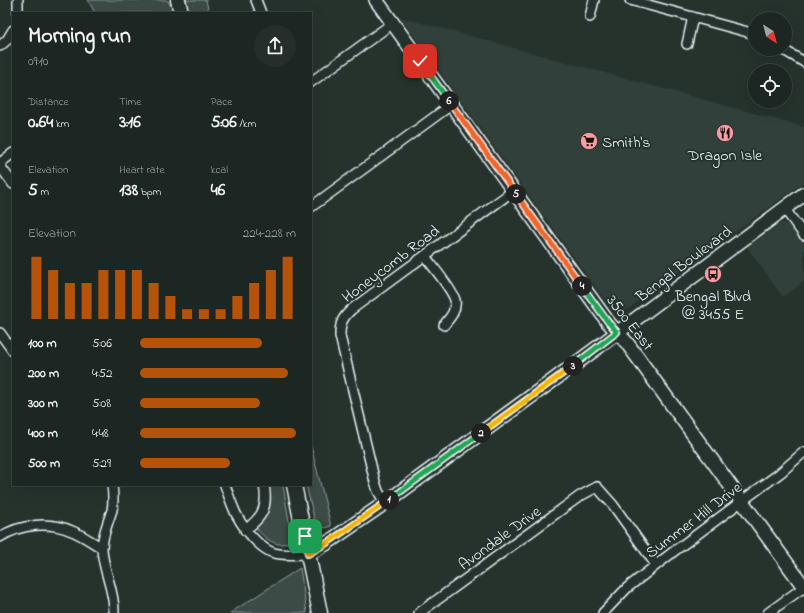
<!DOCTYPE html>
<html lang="en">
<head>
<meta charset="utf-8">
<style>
  :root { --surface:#1c2622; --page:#252e2a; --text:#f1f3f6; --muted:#a0a5a5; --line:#3a4340; --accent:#b45309 }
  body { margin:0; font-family:"Indie Flower",sans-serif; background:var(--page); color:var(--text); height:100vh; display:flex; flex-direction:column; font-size:15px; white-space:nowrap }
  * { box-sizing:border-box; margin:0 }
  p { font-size:13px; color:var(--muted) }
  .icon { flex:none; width:22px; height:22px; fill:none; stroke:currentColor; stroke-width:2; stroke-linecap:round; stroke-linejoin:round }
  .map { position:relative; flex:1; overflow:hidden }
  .details { position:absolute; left:12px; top:12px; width:300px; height:474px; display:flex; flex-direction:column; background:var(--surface); border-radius:0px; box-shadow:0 4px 16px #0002,0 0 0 1px var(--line) }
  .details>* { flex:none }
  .needle { width:26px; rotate:144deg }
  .controls { position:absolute; left:748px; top:12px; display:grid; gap:8px }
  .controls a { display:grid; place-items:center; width:44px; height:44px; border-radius:50%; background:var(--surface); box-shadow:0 4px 16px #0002,0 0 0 1px var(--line); font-size:20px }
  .pin { position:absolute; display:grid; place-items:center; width:34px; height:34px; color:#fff; margin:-17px; border-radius:8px; box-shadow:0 2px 6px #0006 }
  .km { position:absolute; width:20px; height:20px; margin:-10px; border-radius:50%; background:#222; color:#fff; font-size:11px; line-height:20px; text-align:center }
  .round { display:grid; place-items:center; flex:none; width:42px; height:42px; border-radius:21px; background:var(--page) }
  .headline { display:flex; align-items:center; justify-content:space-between; height:68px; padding:0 16px }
  h1 { font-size:22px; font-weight:700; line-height:30px }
  .figures { display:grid; grid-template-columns:repeat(3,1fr); gap:6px; height:68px; padding:4px 16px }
  .figures div { display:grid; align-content:center }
  .figures b { font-size:17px; font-weight:700 }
  .figures small { font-size:11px; font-weight:400 }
  .figures p { font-size:11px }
  .chart { height:112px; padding:8px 16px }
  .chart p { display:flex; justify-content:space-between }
  .chart svg { width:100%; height:72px; margin-top:4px; stroke:var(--accent); stroke-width:6 }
  ul { padding:0 16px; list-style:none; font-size:13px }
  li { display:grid; grid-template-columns:64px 48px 1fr; align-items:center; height:30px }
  li i { height:10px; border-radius:5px; background:var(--accent) }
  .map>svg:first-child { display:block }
  .built { fill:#333f3a }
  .green { fill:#3e4b47; stroke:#939ea0 }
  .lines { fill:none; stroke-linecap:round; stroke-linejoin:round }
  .street-casing { stroke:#e8f1f8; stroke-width:12 }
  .secondary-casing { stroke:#e8f1f8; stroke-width:16 }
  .primary-casing { stroke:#e8f1f8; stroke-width:17 }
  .street { stroke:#26332d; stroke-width:9 }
  .secondary { stroke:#26332d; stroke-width:13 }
  .primary { stroke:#26332d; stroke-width:14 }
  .split-1-casing { stroke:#fff; stroke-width:8 }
  .split-2-casing { stroke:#fff; stroke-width:8 }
  .split-3-casing { stroke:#fff; stroke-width:8 }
  .split-4-casing { stroke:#fff; stroke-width:8 }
  .split-5-casing { stroke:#fff; stroke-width:8 }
  .split-6-casing { stroke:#fff; stroke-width:8 }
  .split-7-casing { stroke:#fff; stroke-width:8 }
  .split-1 { stroke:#f5b400; stroke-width:5 }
  .split-2 { stroke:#22a559; stroke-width:5 }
  .split-3 { stroke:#f5b400; stroke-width:5 }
  .split-4 { stroke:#22a559; stroke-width:5 }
  .split-5 { stroke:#f0652b; stroke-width:5 }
  .split-6 { stroke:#f0652b; stroke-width:5 }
  .split-7 { stroke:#22a559; stroke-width:5 }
  .labels { text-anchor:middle; stroke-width:4; stroke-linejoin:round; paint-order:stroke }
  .poi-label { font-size:16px; fill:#e8f1f8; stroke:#26332d }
  .street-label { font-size:16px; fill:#e8f1f8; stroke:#26332d }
</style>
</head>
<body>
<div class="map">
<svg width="804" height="613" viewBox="0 0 804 613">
  <rect width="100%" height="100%" fill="#26332d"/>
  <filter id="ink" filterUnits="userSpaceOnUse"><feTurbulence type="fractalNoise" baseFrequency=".025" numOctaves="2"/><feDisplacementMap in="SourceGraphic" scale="8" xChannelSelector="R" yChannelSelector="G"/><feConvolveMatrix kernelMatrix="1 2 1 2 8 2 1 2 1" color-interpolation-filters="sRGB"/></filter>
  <g filter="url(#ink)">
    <path class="built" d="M 400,17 L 804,127 L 804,182 L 624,312 L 618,315 L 615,314 Z
      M 782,223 L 787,224 L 793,228 L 804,242 L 804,281 L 783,297 L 747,247 L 776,226 Z"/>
    <path class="green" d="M 88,0 L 167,0 L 172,7 L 173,13 L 95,13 Z
      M 185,0 L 206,0 L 209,13 L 188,13 Z
      M 311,446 L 331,526 C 326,528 321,529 316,526 L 306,485 L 311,485 Z
      M 267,485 L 283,485 L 291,533 L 291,539 C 280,552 262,537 256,527 C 268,512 271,505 267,485 Z
      M 300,568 L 307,613 L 230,613 Z"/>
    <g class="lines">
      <defs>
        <path id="street" d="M 256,0 L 261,13
          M 630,0 L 755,34
          M 18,13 L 18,0
          M 590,17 L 594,0
          M 687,44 L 693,17
          M 0,46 L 7,40 L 13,30
          M 782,49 L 804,62
          M 311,82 L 393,23
          M 0,163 L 13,153
          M 0,166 L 13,184
          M 311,207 L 451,105
          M 784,208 L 804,235
          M 425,256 C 432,266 452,289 455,300 C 457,310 450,318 444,325
          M 0,333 L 13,351
          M 112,485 C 113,493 114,501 112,510 C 108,523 102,535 102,549 C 103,571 115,591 114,613
          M 225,485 C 233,509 238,523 256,541 C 261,546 267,551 274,553 C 285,556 297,554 308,554
          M 385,503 L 378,491 L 375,482 L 340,336 C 340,323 342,318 352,309 L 513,191
          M 245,530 C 263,517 268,507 264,485
          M 0,537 C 21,524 49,521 72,531 C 82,535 92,542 102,548
          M 419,613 L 580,496 L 597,487 L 613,505 L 656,565
          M 603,613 L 627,588 L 673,552 L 780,473 L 804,452
          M 768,613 L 804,587"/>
        <path id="secondary" d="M 376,0 L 608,322 L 627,343 L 804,587
          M 308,554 L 327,543 L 385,503 L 555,379 L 804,194"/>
        <path id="primary" d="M 178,0 L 181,13
          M 294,485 L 320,613"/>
      </defs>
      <use href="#street" class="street-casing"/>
      <use href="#secondary" class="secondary-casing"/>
      <use href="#primary" class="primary-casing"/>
      <use href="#street" class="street"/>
      <use href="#secondary" class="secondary"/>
      <use href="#primary" class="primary"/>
    </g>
  </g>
  <g class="lines" filter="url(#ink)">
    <defs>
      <path id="split-1" d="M 305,536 L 308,554 L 327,543 L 389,500"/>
      <path id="split-2" d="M 389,500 L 481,433"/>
      <path id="split-3" d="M 481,433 L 573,366"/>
      <path id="split-4" d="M 573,366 L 617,332 L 608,322 L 582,286"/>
      <path id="split-5" d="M 516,194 L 582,286"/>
      <path id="split-6" d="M 449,101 L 516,194"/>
      <path id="split-7" d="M 420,61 L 449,101"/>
    </defs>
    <use href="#split-1" class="split-1-casing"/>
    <use href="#split-2" class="split-2-casing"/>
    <use href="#split-3" class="split-3-casing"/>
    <use href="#split-4" class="split-4-casing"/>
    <use href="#split-5" class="split-5-casing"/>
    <use href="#split-6" class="split-6-casing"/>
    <use href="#split-7" class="split-7-casing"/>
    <use href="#split-1" class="split-1"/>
    <use href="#split-2" class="split-2"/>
    <use href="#split-3" class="split-3"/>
    <use href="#split-4" class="split-4"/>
    <use href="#split-5" class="split-5"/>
    <use href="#split-6" class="split-6"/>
    <use href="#split-7" class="split-7"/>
  </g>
  <defs>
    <symbol id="restaurant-disc" viewBox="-11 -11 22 22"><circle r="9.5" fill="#ff9aa2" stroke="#26332d"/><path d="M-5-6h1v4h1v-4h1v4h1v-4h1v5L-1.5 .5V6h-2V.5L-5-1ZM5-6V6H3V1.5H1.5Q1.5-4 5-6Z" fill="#111"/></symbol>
    <symbol id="supermarket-disc" viewBox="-11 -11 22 22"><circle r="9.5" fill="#ff9aa2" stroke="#26332d"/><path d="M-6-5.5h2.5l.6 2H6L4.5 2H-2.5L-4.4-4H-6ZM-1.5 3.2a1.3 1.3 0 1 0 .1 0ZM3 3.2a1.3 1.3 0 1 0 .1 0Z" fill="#111"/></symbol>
    <symbol id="bus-disc" viewBox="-11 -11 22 22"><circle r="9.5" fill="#ff9aa2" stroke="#26332d"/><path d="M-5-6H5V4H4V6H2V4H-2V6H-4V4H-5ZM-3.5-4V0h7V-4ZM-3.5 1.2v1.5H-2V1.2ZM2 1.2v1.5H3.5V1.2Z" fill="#111"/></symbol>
  </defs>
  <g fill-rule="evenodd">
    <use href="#restaurant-disc" x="715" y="123" width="20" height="20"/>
    <use href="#supermarket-disc" x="579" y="131" width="20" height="20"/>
    <use href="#bus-disc" x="703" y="264" width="20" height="20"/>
  </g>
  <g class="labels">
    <g class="poi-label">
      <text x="602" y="147" text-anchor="start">Smith's</text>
      <text x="725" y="160">Dragon Isle</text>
      <text x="713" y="301">Bengal Blvd<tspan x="713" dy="18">@ 3455 E</tspan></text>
    </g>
    <g class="street-label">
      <text transform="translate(390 263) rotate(-37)" y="6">Honeycomb Road</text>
      <text transform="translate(683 263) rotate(-37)" y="6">Bengal Boulevard</text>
      <text transform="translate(631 322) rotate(52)" y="6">3500 East</text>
      <text transform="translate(693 519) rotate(-37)" y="6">Summer Hill Drive</text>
      <text transform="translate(499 537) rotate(-36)" y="6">Avondale Drive</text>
    </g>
  </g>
</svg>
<div class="controls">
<a><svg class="needle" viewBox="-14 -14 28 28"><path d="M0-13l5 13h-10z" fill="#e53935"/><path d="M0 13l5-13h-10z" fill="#a0a5a5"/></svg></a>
<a><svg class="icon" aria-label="locate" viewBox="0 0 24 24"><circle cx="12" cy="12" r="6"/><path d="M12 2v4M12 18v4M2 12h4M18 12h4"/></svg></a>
</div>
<div class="pin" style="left:305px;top:536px;background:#1e9e55"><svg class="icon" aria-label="arrive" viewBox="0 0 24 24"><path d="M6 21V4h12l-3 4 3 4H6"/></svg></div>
<div class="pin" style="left:420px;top:61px;background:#d93025"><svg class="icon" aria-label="check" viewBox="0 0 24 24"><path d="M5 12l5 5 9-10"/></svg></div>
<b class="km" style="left:389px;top:500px">1</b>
<b class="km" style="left:481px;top:433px">2</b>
<b class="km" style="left:573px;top:366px">3</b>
<b class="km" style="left:582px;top:286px">4</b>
<b class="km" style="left:516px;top:194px">5</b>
<b class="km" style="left:449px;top:101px">6</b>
<section class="details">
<div class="headline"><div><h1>Morning run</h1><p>09:10</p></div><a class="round"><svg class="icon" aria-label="share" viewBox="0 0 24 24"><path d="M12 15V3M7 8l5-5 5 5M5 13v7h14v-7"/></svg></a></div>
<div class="figures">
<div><p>Distance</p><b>0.64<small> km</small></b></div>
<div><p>Time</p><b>3:16</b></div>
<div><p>Pace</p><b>5:06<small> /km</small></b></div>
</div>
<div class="figures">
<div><p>Elevation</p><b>5<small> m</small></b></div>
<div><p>Heart rate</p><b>138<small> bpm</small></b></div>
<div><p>kcal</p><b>46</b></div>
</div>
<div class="chart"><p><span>Elevation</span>224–228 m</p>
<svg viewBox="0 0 160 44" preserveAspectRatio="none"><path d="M5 44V6M15 44V14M25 44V22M35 44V22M45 44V14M55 44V14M65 44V14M75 44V22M85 44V30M95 44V38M105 44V38M115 44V38M125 44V30M135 44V22M145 44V14M155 44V6"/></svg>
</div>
<ul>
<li><b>100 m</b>5:06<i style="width:78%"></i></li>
<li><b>200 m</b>4:52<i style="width:95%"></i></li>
<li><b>300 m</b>5:08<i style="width:77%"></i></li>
<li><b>400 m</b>4:48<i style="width:100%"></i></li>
<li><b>500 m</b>5:29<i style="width:58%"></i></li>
</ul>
</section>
</div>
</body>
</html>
